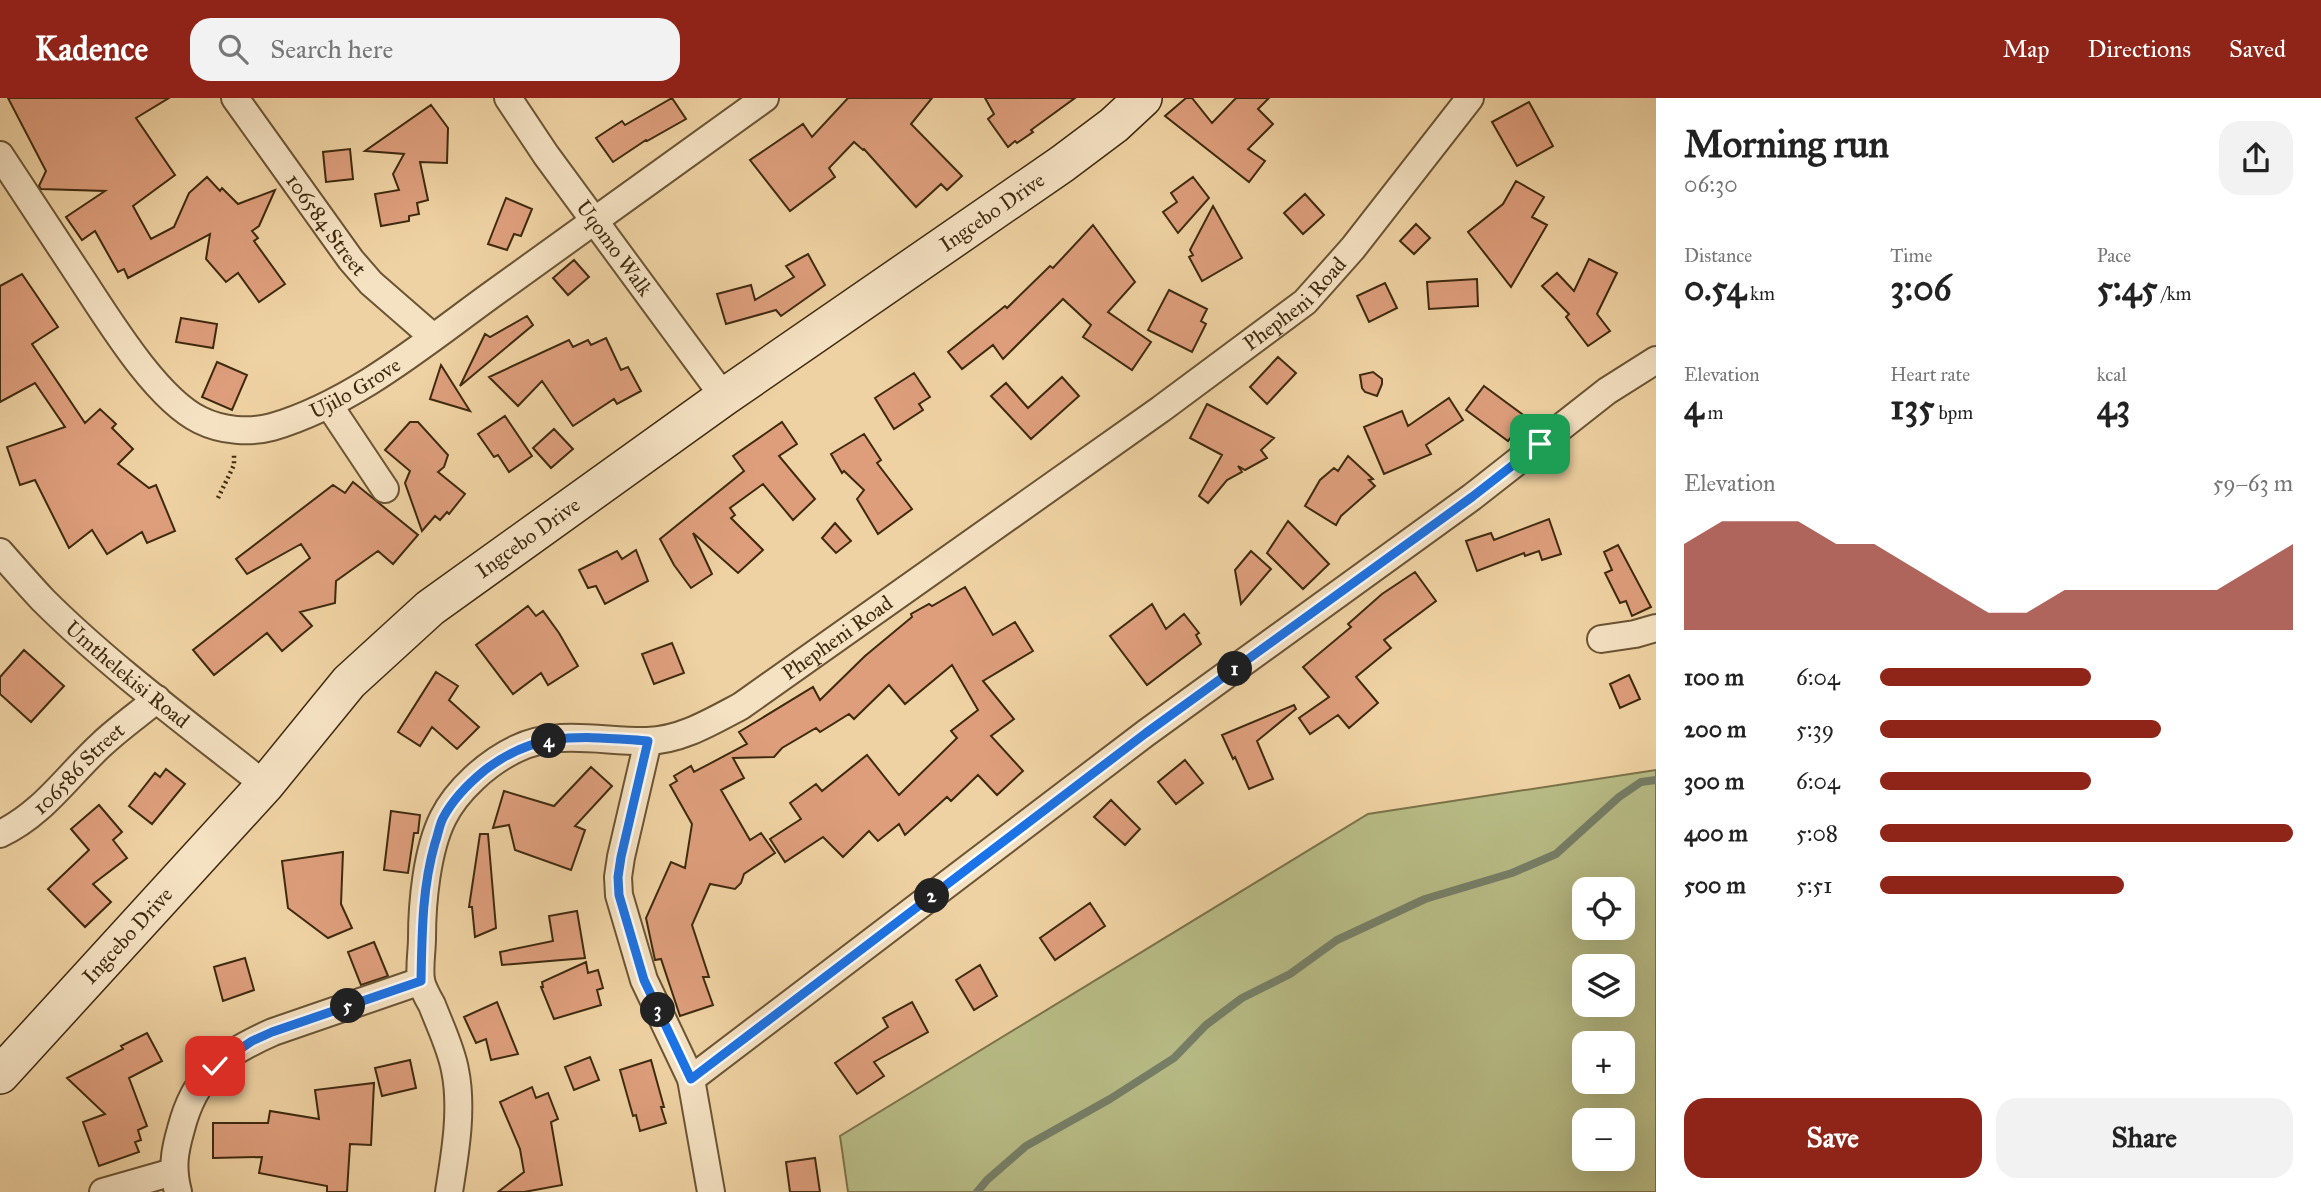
<!DOCTYPE html>
<html lang="en">
<head>
<meta charset="utf-8">
<style>
  :root { --surface:#fff; --page:#f2f2f2; --text:#222; --muted:#767676; --accent:#8f2418 }
  body { margin:0; font-family:"IM FELL Great Primer",serif; background:var(--page); color:var(--text); height:100vh; display:flex; flex-direction:column; font-size:26px; white-space:nowrap }
  * { box-sizing:border-box; margin:0 }
  p { font-size:23px; color:var(--muted) }
  .icon { flex:none; width:38px; height:38px; fill:none; stroke:currentColor; stroke-width:2; stroke-linecap:round; stroke-linejoin:round }
  .map { position:relative; flex:1; overflow:hidden }
  .drawer { display:flex; flex-direction:column; background:var(--surface); width:665px }
  .drawer>* { flex:none }
  .controls { position:absolute; left:1572px; top:779px; display:grid; gap:14px }
  .controls a { display:grid; place-items:center; width:63px; height:63px; border-radius:14px; background:var(--surface); box-shadow:0 7px 28px #0002; font-size:35px }
  .pin { position:absolute; display:grid; place-items:center; width:60px; height:60px; color:#fff; margin:-30px; border-radius:14px; box-shadow:0 4px 10px #0006 }
  .km { position:absolute; width:35px; height:35px; margin:-18px; border-radius:50%; background:#222; color:#fff; font-size:19px; line-height:35px; text-align:center }
  .round { display:grid; place-items:center; flex:none; width:74px; height:74px; border-radius:21px; background:var(--page) }
  .head { display:flex; align-items:center; justify-content:space-between; height:119px; padding:0 28px }
  h1 { font-size:38px; font-weight:700; line-height:52px }
  .figures { display:grid; grid-template-columns:repeat(3,1fr); gap:10px; height:119px; padding:7px 28px }
  .figures div { display:grid; align-content:center }
  .figures b { font-size:35px; font-weight:700 }
  .figures small { font-size:19px; font-weight:400 }
  .figures p { font-size:19px }
  .chart { height:196px; padding:14px 28px }
  .chart p { display:flex; justify-content:space-between }
  .chart svg { width:100%; height:126px; margin-top:7px; fill:var(--accent); opacity:.7 }
  .primary-button { display:flex; gap:14px; margin-top:auto; padding:14px 28px }
  .primary-button a { flex:1; height:80px; border-radius:21px; background:var(--accent); color:#fff; font-size:28px; font-weight:700; line-height:80px; text-align:center }
  .primary-button a+a { background:var(--page); color:var(--text) }
  ul { padding:0 28px; list-style:none; font-size:23px }
  li { display:grid; grid-template-columns:112px 84px 1fr; align-items:center; height:52px }
  li i { height:18px; border-radius:9px; background:var(--accent) }
  header { display:flex; align-items:center; gap:42px; box-sizing:border-box; height:98px; padding:0 35px; background:var(--accent); color:#fff }
  header strong { font-size:33px }
  nav { display:flex; gap:38px; margin-inline-start:auto; font-size:24px }
  .search { width:490px; height:63px; background:var(--page); display:flex; align-items:center; gap:18px; box-sizing:border-box; padding:0 24px; border-radius:21px; color:var(--muted); font-size:26px }
  main { display:flex; flex:1; min-height:0 }
  .map>svg:first-child { display:block }
  .green { fill:#b8bc86; stroke:#7c734a; stroke-width:2; fill-rule:evenodd }
  .lines { fill:none; stroke-linecap:round; stroke-linejoin:round }
  .stream { stroke:#767f67; stroke-width:8 }
  .building { fill:#de9e7c; stroke:#3f2a0f; stroke-width:2 }
  .street-casing { stroke:#6b5434; stroke-width:30 }
  .secondary-casing { stroke:#3f2a0f; stroke-width:40 }
  .path { stroke:#3f2a0f; stroke-width:4.5; stroke-dasharray:2 3.5; stroke-linecap:butt }
  .street { stroke:#f5e2c3; stroke-width:26 }
  .secondary { stroke:#f5e2c3; stroke-width:37 }
  .route-casing { stroke:#fff; stroke-width:14 }
  .route { stroke:#1a73e8; stroke-width:9 }
  .labels { text-anchor:middle; stroke-width:7; stroke-linejoin:round; paint-order:stroke }
  .street-label { font-size:21px; fill:#3f2a0f; stroke:#f5e2c3 }
</style>
</head>
<body>
<header>
<strong>Kadence</strong>
<div class="search"><svg class="icon" aria-label="search" viewBox="0 0 24 24"><circle cx="10" cy="10" r="6"/><path d="M15 15l6 6"/></svg>Search here</div>
<nav><a>Map</a><a>Directions</a><a>Saved</a></nav>
</header>
<main>
<div class="map">
<svg width="1656" height="1094" viewBox="0 0 1656 1094">
  <rect width="100%" height="100%" fill="#efd2a3"/>
  <filter id="stains"><feTurbulence type="fractalNoise" baseFrequency=".00286" numOctaves="4"/><feColorMatrix values="0 0 0 0 .2 0 0 0 0 .09 0 0 0 0 .02 0 0 0 .5 -.17"/></filter>
  <radialGradient id="worn" r=".72"><stop offset=".6" stop-color="#630" stop-opacity="0"/><stop offset="1" stop-color="#630" stop-opacity=".3"/></radialGradient>
  <path class="green" d="M 1656,672 L 1656,1094 L 848,1094 L 840,1038 L 1368,716 ZM 1584,791 L 1622,791 L 1622,830 L 1584,830 ZM 1584,868 L 1622,868 L 1622,906 L 1584,906 ZM 1584,945 L 1622,945 L 1622,984 L 1584,984 ZM 1584,1022 L 1622,1022 L 1622,1060 L 1584,1060 Z"/>
  <g class="lines">
    <path class="stream" d="M 977,1094 L 987,1082 L 1026,1048 L 1110,1001 L 1174,960 L 1206,927 L 1242,900 L 1290,876 L 1337,842 L 1425,801 L 1512,775 L 1556,756 L 1619,699 L 1641,684 L 1656,682"/>
  </g>
  <path class="building" d="M 8,0 L 169,0 L 136,20 L 175,77 L 133,108 L 151,141 L 174,129 L 189,95 L 207,79 L 220,93 L 222,90 L 238,106 L 275,92 L 259,128 L 252,133 L 258,140 L 254,143 L 285,186 L 259,204 L 238,175 L 226,184 L 206,161 L 210,136 L 128,180 L 124,171 L 118,174 L 95,133 L 82,142 L 66,119 L 105,93 L 41,91 L 39,88 L 46,73 Z
    M 672,0 L 686,21 L 647,43 L 646,42 L 613,64 L 596,40 L 622,23 L 625,27 Z
    M 848,0 L 932,0 L 911,26 L 962,78 L 947,92 L 941,86 L 916,109 L 864,51 L 863,52 L 854,44 L 829,70 L 835,79 L 790,113 L 750,62 L 803,26 L 812,39 Z
    M 985,0 L 1075,0 L 1031,32 L 1033,34 L 1017,45 L 1015,43 L 1008,49 L 988,21 L 994,16 Z
    M 1186,0 L 1192,0 L 1212,25 L 1236,0 L 1269,0 L 1258,11 L 1273,26 L 1248,51 L 1265,63 L 1249,84 L 1165,18 Z
    M 1529,4 L 1553,48 L 1517,68 L 1492,24 Z
    M 431,7 L 448,30 L 447,65 L 420,64 L 428,102 L 417,105 L 419,116 L 409,118 L 409,123 L 381,128 L 375,96 L 399,92 L 393,76 L 404,56 L 365,53 Z
    M 350,51 L 353,81 L 326,84 L 323,54 Z
    M 1193,79 L 1209,100 L 1178,135 L 1163,114 L 1177,104 L 1171,95 Z
    M 1516,83 L 1544,99 L 1532,119 L 1547,127 L 1511,189 L 1468,134 L 1503,106 Z
    M 1305,96 L 1324,117 L 1303,136 L 1284,115 Z
    M 506,100 L 532,111 L 521,138 L 514,136 L 507,152 L 488,146 Z
    M 1213,108 L 1242,160 L 1202,183 L 1189,159 L 1193,157 L 1190,152 Z
    M 1416,126 L 1430,140 L 1414,156 L 1400,143 Z
    M 1093,127 L 1135,184 L 1108,214 L 1151,244 L 1132,272 L 1083,239 L 1091,227 L 1063,201 L 1003,261 L 993,247 L 962,271 L 948,254 L 1005,208 L 1007,210 L 1050,168 L 1053,170 Z
    M 808,156 L 825,187 L 781,218 L 776,212 L 726,226 L 717,196 L 751,187 L 755,202 L 794,179 L 786,168 Z
    M 1589,161 L 1617,175 L 1597,216 L 1610,233 L 1588,248 L 1566,219 L 1569,216 L 1542,188 L 1557,175 L 1574,193 Z
    M 574,162 L 589,179 L 568,197 L 553,180 Z
    M 22,176 L 58,229 L 32,246 L 85,325 L 100,311 L 116,326 L 112,330 L 133,351 L 118,366 L 149,390 L 156,387 L 175,433 L 147,445 L 142,434 L 107,456 L 92,432 L 69,450 L 35,382 L 20,387 L 7,349 L 65,329 L 35,285 L 0,304 L 0,188 Z
    M 1477,181 L 1478,208 L 1429,211 L 1427,184 Z
    M 1385,185 L 1397,210 L 1369,224 L 1357,198 Z
    M 1169,192 L 1207,211 L 1201,223 L 1206,226 L 1192,254 L 1148,232 Z
    M 527,218 L 533,227 L 460,288 L 485,236 L 490,239 Z
    M 181,220 L 217,226 L 213,250 L 176,244 Z
    M 606,240 L 621,272 L 628,269 L 641,293 L 617,306 L 614,301 L 573,328 L 542,283 L 518,308 L 489,279 L 569,242 L 573,249 L 588,242 L 591,247 Z
    M 1278,259 L 1296,275 L 1267,306 L 1250,289 Z
    M 217,264 L 247,277 L 232,312 L 202,299 Z
    M 441,267 L 470,313 L 430,301 Z
    M 1373,274 L 1382,281 L 1382,286 L 1377,298 L 1365,294 L 1362,290 L 1360,277 Z
    M 914,275 L 930,299 L 919,306 L 923,312 L 894,331 L 875,300 Z
    M 1062,279 L 1079,298 L 1031,341 L 991,298 L 1006,285 L 1028,310 Z
    M 1484,288 L 1526,319 L 1508,343 L 1466,312 Z
    M 1449,300 L 1463,322 L 1426,347 L 1431,356 L 1384,376 L 1364,329 L 1402,313 L 1408,328 Z
    M 1207,306 L 1274,340 L 1261,352 L 1267,360 L 1245,372 L 1238,368 L 1242,374 L 1227,382 L 1208,405 L 1199,398 L 1222,357 L 1190,340 Z
    M 505,318 L 532,358 L 509,374 L 498,357 L 494,359 L 478,336 Z
    M 410,324 L 418,324 L 448,357 L 444,369 L 438,374 L 465,396 L 449,416 L 447,414 L 440,422 L 435,418 L 422,433 L 405,385 L 410,373 L 385,352 Z
    M 782,324 L 797,346 L 779,358 L 815,401 L 793,422 L 763,386 L 730,410 L 735,417 L 731,420 L 763,452 L 738,475 L 693,435 L 712,476 L 691,490 L 674,467 L 660,441 L 744,373 L 733,358 Z
    M 554,331 L 573,351 L 551,370 L 533,350 Z
    M 864,336 L 881,362 L 877,365 L 912,411 L 878,436 L 857,401 L 864,392 L 844,373 L 842,375 L 831,356 Z
    M 1348,358 L 1373,381 L 1369,382 L 1375,388 L 1341,418 L 1336,427 L 1305,408 L 1320,382 L 1334,370 L 1338,373 Z
    M 353,384 L 418,437 L 393,466 L 378,453 L 336,483 L 335,505 L 300,514 L 312,528 L 282,553 L 267,535 L 214,577 L 193,552 L 310,460 L 301,446 L 247,476 L 236,461 L 333,387 L 345,395 Z
    M 1549,421 L 1561,456 L 1542,462 L 1539,453 L 1525,458 L 1524,455 L 1477,473 L 1466,443 L 1491,435 L 1494,442 Z
    M 1288,423 L 1329,466 L 1303,491 L 1267,455 Z
    M 835,425 L 851,443 L 836,455 L 822,440 Z
    M 1618,447 L 1651,509 L 1632,518 L 1626,503 L 1620,505 L 1605,475 L 1612,472 L 1604,454 Z
    M 636,452 L 648,483 L 605,506 L 596,488 L 588,490 L 579,472 L 617,453 L 622,461 Z
    M 1251,453 L 1271,471 L 1241,506 L 1235,472 Z
    M 1415,474 L 1436,503 L 1384,542 L 1391,550 L 1356,579 L 1378,605 L 1349,630 L 1338,617 L 1310,636 L 1299,620 L 1329,599 L 1303,569 L 1351,529 L 1348,526 L 1382,496 Z
    M 965,489 L 993,537 L 1015,524 L 1033,553 L 983,583 L 1014,621 L 991,638 L 1023,673 L 997,697 L 978,677 L 951,703 L 947,699 L 905,737 L 899,726 L 878,743 L 869,733 L 843,759 L 823,739 L 785,764 L 770,741 L 801,721 L 790,705 L 816,686 L 822,693 L 867,657 L 899,697 L 957,640 L 951,633 L 978,612 L 952,567 L 905,606 L 889,587 L 854,621 L 849,616 L 820,634 L 816,630 L 782,650 L 774,659 L 733,660 L 744,680 L 721,692 L 750,742 L 761,735 L 775,755 L 744,776 L 741,785 L 735,791 L 710,786 L 692,827 L 709,879 L 703,879 L 713,907 L 680,918 L 661,861 L 655,862 L 646,820 L 671,764 L 685,770 L 692,726 L 670,687 L 677,683 L 674,678 L 691,668 L 694,674 L 747,646 L 739,634 L 813,589 L 820,602 L 865,558 L 912,519 L 911,516 L 929,506 L 932,508 Z
    M 1152,506 L 1166,531 L 1184,516 L 1199,535 L 1196,537 L 1201,546 L 1147,587 L 1110,538 Z
    M 528,508 L 536,518 L 543,513 L 559,535 L 578,568 L 548,587 L 541,575 L 513,596 L 476,547 Z
    M 672,545 L 684,575 L 654,586 L 642,556 Z
    M 24,552 L 64,588 L 31,624 L 0,596 L 0,579 Z
    M 436,574 L 458,588 L 449,602 L 479,629 L 457,651 L 432,629 L 420,648 L 398,634 Z
    M 1629,577 L 1640,601 L 1620,610 L 1610,586 Z
    M 1294,607 L 1296,611 L 1257,643 L 1273,681 L 1249,691 L 1235,659 L 1233,661 L 1222,637 Z
    M 1185,662 L 1203,685 L 1176,706 L 1158,684 Z
    M 591,669 L 612,688 L 575,728 L 585,732 L 571,772 L 515,752 L 509,727 L 493,730 L 504,693 L 554,708 Z
    M 166,671 L 185,686 L 152,726 L 129,708 L 155,675 L 160,679 Z
    M 1111,702 L 1140,731 L 1125,747 L 1094,719 Z
    M 99,707 L 122,734 L 113,742 L 127,760 L 93,786 L 111,804 L 85,829 L 48,791 L 89,752 L 71,731 Z
    M 391,713 L 420,717 L 418,735 L 414,735 L 408,775 L 384,772 Z
    M 480,736 L 488,736 L 496,830 L 475,839 L 472,809 L 469,809 Z
    M 343,754 L 341,806 L 352,830 L 328,840 L 288,810 L 282,763 Z
    M 1090,805 L 1105,828 L 1055,862 L 1040,840 Z
    M 577,813 L 585,860 L 502,867 L 500,854 L 553,843 L 549,818 Z
    M 374,844 L 388,878 L 361,887 L 348,854 Z
    M 245,860 L 254,892 L 223,903 L 214,869 Z
    M 586,864 L 588,875 L 598,872 L 603,890 L 597,892 L 601,907 L 554,921 L 541,889 L 543,889 L 542,884 Z
    M 980,867 L 997,898 L 974,912 L 956,882 Z
    M 497,904 L 518,956 L 491,962 L 486,941 L 476,945 L 464,919 Z
    M 912,904 L 928,934 L 874,964 L 884,978 L 857,996 L 835,965 L 888,929 L 883,920 Z
    M 147,935 L 162,963 L 129,980 L 147,1028 L 138,1032 L 141,1042 L 135,1044 L 139,1054 L 99,1068 L 83,1024 L 105,1016 L 67,980 L 123,951 L 121,948 Z
    M 590,959 L 599,982 L 574,992 L 565,969 Z
    M 410,962 L 416,990 L 382,998 L 375,970 Z
    M 651,962 L 664,1009 L 661,1009 L 666,1025 L 640,1033 L 636,1017 L 633,1018 L 620,972 Z
    M 374,985 L 371,1047 L 350,1046 L 347,1094 L 327,1094 L 327,1088 L 259,1075 L 262,1059 L 213,1060 L 213,1025 L 268,1025 L 270,1013 L 319,1021 L 315,992 Z
    M 532,989 L 536,1000 L 548,995 L 558,1021 L 551,1024 L 562,1087 L 524,1094 L 498,1094 L 524,1074 L 520,1051 L 500,1004 Z
    M 815,1060 L 820,1094 L 790,1094 L 786,1064 Z"/>
  <g class="lines">
    <defs>
      <g id="street">
        <path id="s1" d="M 235,0 L 351,162 L 371,185 L 433,239"/>
        <path id="s2" d="M 508,0 L 546,57 L 724,299"/>
        <path id="s3" d="M 0,57 C 26,97 53,137 79,177 C 107,219 155,300 200,322 C 222,333 250,335 272,329 C 354,305 426,244 494,195 C 584,130 675,65 765,0"/>
        <path d="M 329,307 L 385,391"/>
        <path id="s4" d="M 0,454 C 14,470 28,486 43,502 C 109,568 192,629 265,687"/>
        <path d="M 1601,541 L 1635,536 L 1656,530"/>
        <path d="M 648,643 L 621,759 L 618,779 L 619,797 L 644,882 L 691,981 L 711,1094"/>
        <path id="s5" d="M 0,736 C 43,716 68,677 102,646 C 119,630 139,616 157,601"/>
        <path d="M 691,981 L 1146,635 L 1472,399 L 1607,293 L 1656,262"/>
        <path d="M 103,1094 L 173,1074"/>
        <path d="M 178,1094 C 172,1070 174,1055 181,1031 C 195,976 223,956 273,934 L 421,883"/>
        <path id="s6" d="M 449,1094 C 455,1056 463,1011 455,972 C 451,950 440,928 432,907 C 428,900 423,891 421,883 C 419,869 422,853 422,840 C 422,804 427,752 443,720 C 457,692 487,665 516,651 C 557,631 604,644 647,643 C 681,642 711,624 741,608 L 1161,311 L 1305,204 L 1353,150 L 1470,0"/>
      </g>
      <g id="secondary">
        <path id="s7" d="M 0,977 L 265,687 L 349,584 L 430,510 L 724,299 L 1062,66 L 1114,27 L 1143,0"/>
      </g>
    </defs>
    <use href="#street" class="street-casing"/>
    <use href="#secondary" class="secondary-casing"/>
    <path class="path" d="M 218,400 L 234,367 L 234,357"/>
    <use href="#street" class="street"/>
    <use href="#secondary" class="secondary"/>
  </g>
  <g class="lines">
    <defs>
      <path id="route" d="M 215,968 L 252,943 L 272,934 L 421,883 C 422,836 422,790 435,745 C 438,737 439,728 443,720 C 453,701 469,685 485,672 C 506,656 526,646 552,642 C 584,637 617,641 648,643 L 621,759 L 618,779 L 619,797 L 644,882 L 691,981 L 1146,635 L 1472,399 L 1540,346"/>
    </defs>
    <use href="#route" class="route-casing"/>
    <use href="#route" class="route"/>
  </g>
  <g class="labels">
    <g class="street-label">
      <text dy="7" stroke="none"><textPath href="#s7" startOffset="1323">Ingcebo Drive</textPath></text>
      <text dy="7" stroke="none"><textPath href="#s1" startOffset="156">106584 Street</textPath></text>
      <text dy="7" stroke="none"><textPath href="#s2" startOffset="184">Uqomo Walk</textPath></text>
      <text dy="7" stroke="none"><textPath href="#s6" startOffset="1405">Phepheni Road</textPath></text>
      <text dy="7" stroke="none"><textPath href="#s3" startOffset="500">Ujilo Grove</textPath></text>
      <text dy="7" stroke="none"><textPath href="#s7" startOffset="756">Ingcebo Drive</textPath></text>
      <text dy="7" stroke="none"><textPath href="#s6" startOffset="838">Phepheni Road</textPath></text>
      <text dy="7" stroke="none"><textPath href="#s4" startOffset="177">Umthelekisi Road</textPath></text>
      <text dy="7" stroke="none"><textPath href="#s5" startOffset="103">106586 Street</textPath></text>
      <text dy="7" stroke="none"><textPath href="#s7" startOffset="189">Ingcebo Drive</textPath></text>
    </g>
  </g>
  <rect width="100%" height="100%" filter="url(#stains)"/>
  <rect width="100%" height="100%" fill="url(#worn)"/>
</svg>
<div class="controls">
<a><svg class="icon" aria-label="locate" viewBox="0 0 24 24"><circle cx="12" cy="12" r="6"/><path d="M12 2v4M12 18v4M2 12h4M18 12h4"/></svg></a>
<a><svg class="icon" aria-label="layers" viewBox="0 0 24 24"><path d="M12 4l9 5-9 5-9-5zM3 14l9 5 9-5"/></svg></a>
<a>+</a>
<a>−</a>
</div>
<div class="pin" style="left:1540px;top:346px;background:#1e9e55"><svg class="icon" aria-label="arrive" viewBox="0 0 24 24"><path d="M6 21V4h12l-3 4 3 4H6"/></svg></div>
<div class="pin" style="left:215px;top:968px;background:#d93025"><svg class="icon" aria-label="check" viewBox="0 0 24 24"><path d="M5 12l5 5 9-10"/></svg></div>
<b class="km" style="left:1235px;top:571px">1</b>
<b class="km" style="left:932px;top:798px">2</b>
<b class="km" style="left:658px;top:912px">3</b>
<b class="km" style="left:549px;top:643px">4</b>
<b class="km" style="left:348px;top:908px">5</b>
</div>
<section class="drawer">
<div class="head"><div><h1>Morning run</h1><p>06:30</p></div><a class="round"><svg class="icon" aria-label="share" viewBox="0 0 24 24"><path d="M12 15V3M7 8l5-5 5 5M5 13v7h14v-7"/></svg></a></div>
<div class="figures">
<div><p>Distance</p><b>0.54<small> km</small></b></div>
<div><p>Time</p><b>3:06</b></div>
<div><p>Pace</p><b>5:45<small> /km</small></b></div>
</div>
<div class="figures">
<div><p>Elevation</p><b>4<small> m</small></b></div>
<div><p>Heart rate</p><b>135<small> bpm</small></b></div>
<div><p>kcal</p><b>43</b></div>
</div>
<div class="chart"><p><span>Elevation</span>59–63 m</p>
<svg viewBox="0 0 160 44" preserveAspectRatio="none"><path d="M0 44V14L10 6L20 6L30 6L40 14L50 14L60 22L70 30L80 38L90 38L100 30L110 30L120 30L130 30L140 30L150 22L160 14V44z"/></svg>
</div>
<ul>
<li><b>100 m</b>6:04<i style="width:51%"></i></li>
<li><b>200 m</b>5:39<i style="width:68%"></i></li>
<li><b>300 m</b>6:04<i style="width:51%"></i></li>
<li><b>400 m</b>5:08<i style="width:100%"></i></li>
<li><b>500 m</b>5:51<i style="width:59%"></i></li>
</ul>
<div class="primary-button"><a>Save</a><a>Share</a></div>
</section>
</main>
</body>
</html>
